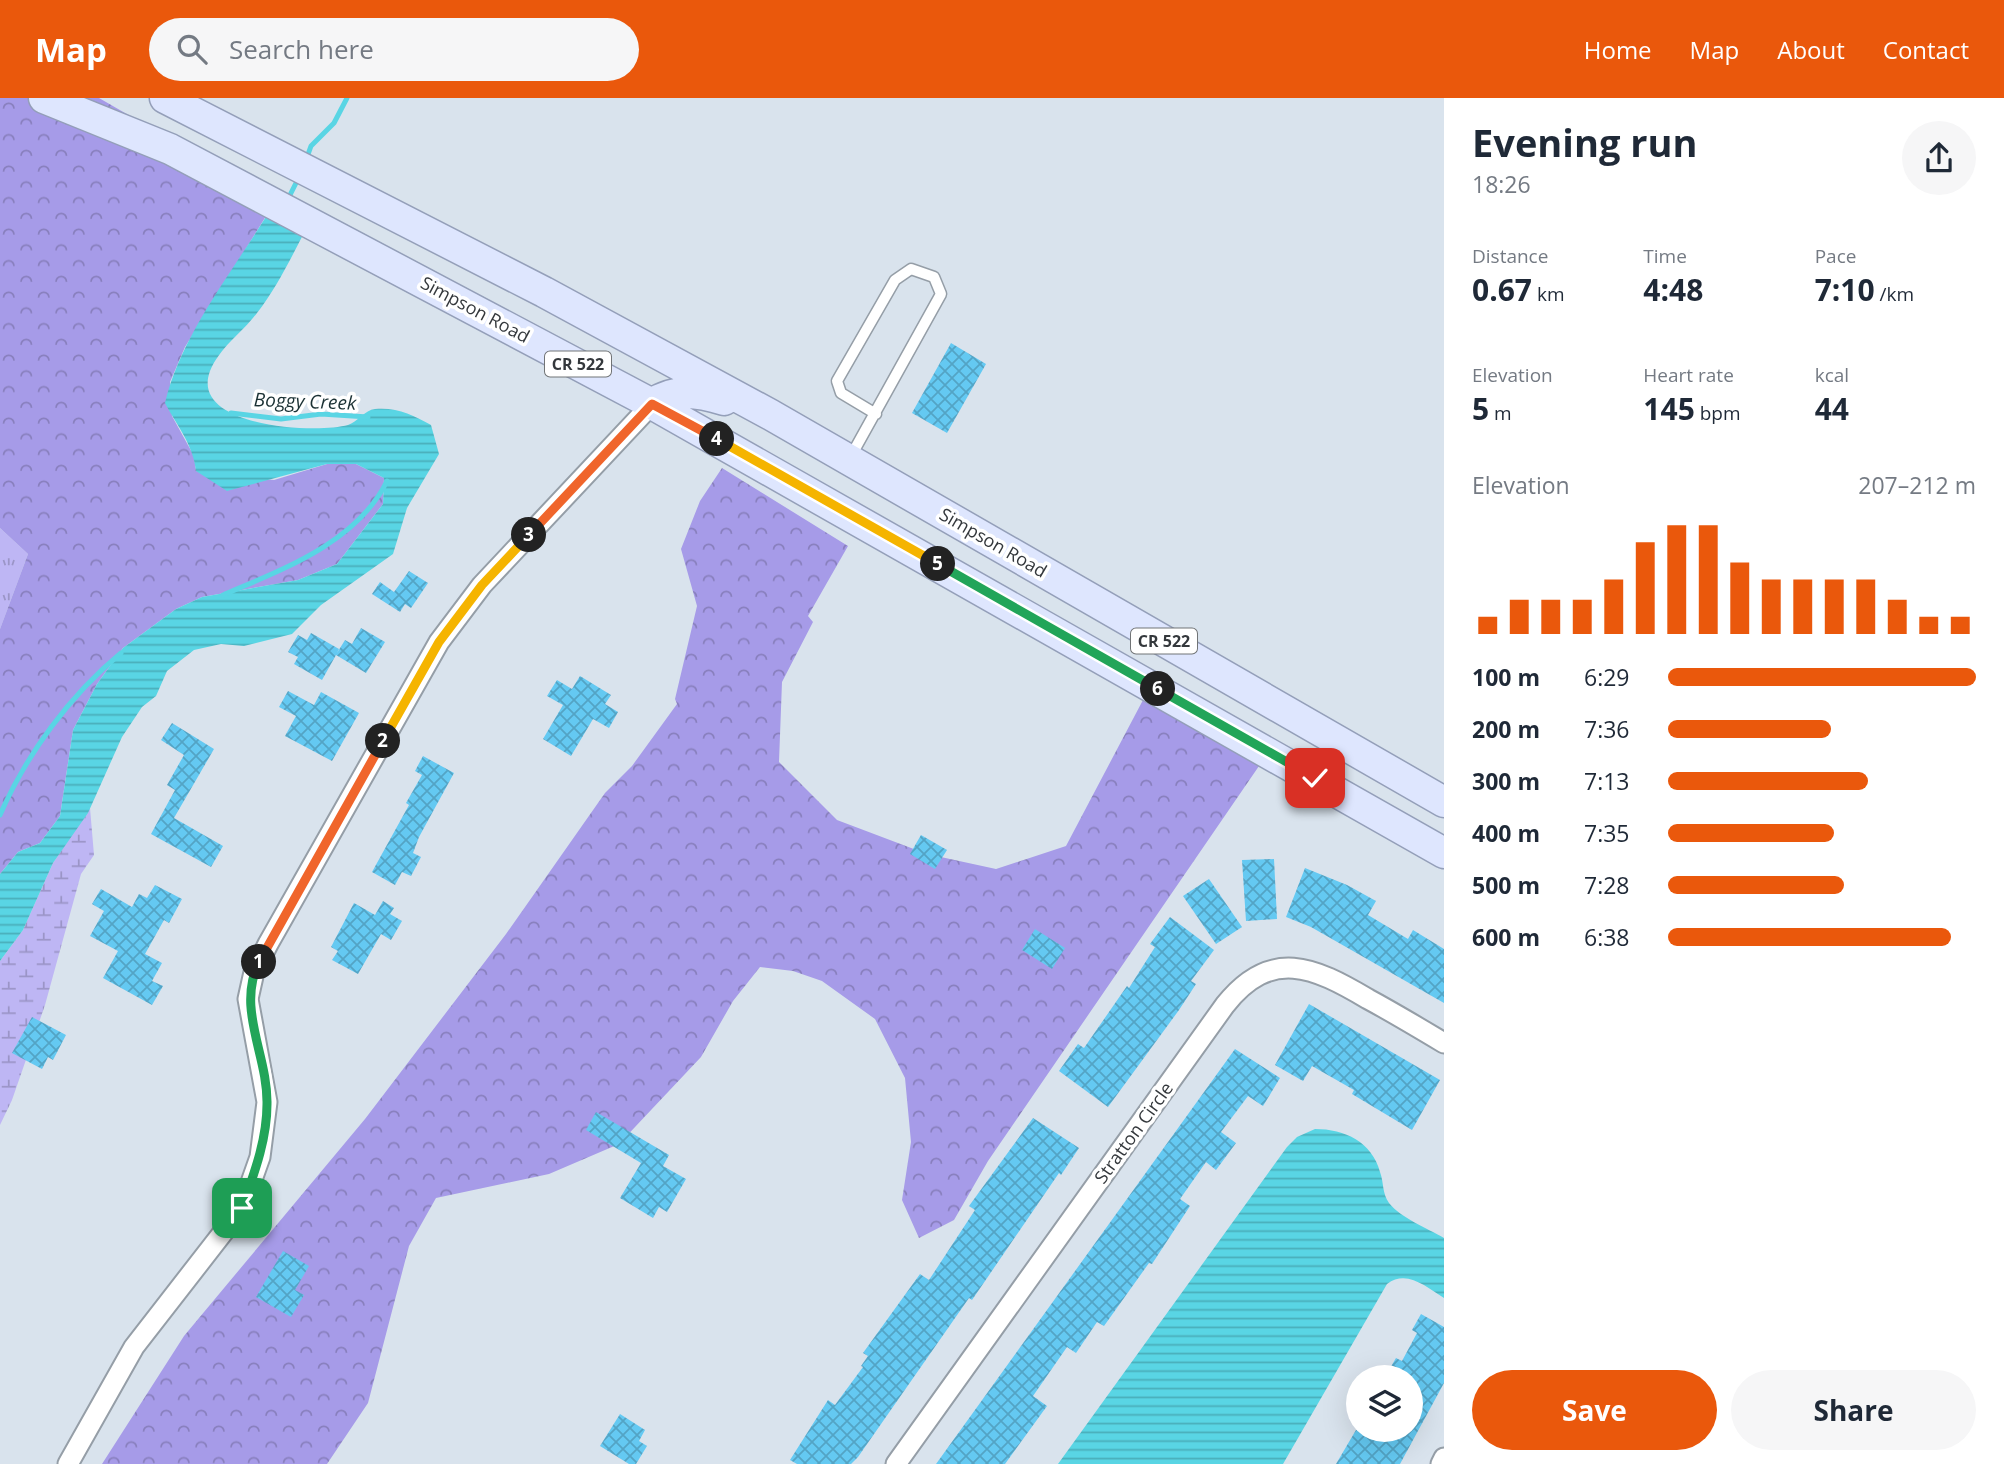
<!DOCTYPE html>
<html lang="en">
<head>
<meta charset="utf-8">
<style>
  :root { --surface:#fff; --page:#f6f6f7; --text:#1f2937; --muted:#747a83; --accent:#ea580c }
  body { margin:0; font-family:"Open Sans",sans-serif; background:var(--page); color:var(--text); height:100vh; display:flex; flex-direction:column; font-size:26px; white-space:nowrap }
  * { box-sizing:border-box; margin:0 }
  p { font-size:23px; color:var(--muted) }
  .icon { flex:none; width:38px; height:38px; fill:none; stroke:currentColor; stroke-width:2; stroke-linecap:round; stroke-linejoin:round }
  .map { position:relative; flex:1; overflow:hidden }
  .side { display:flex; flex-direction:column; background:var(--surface); width:560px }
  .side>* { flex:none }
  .fabs { position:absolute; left:1346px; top:1267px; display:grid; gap:14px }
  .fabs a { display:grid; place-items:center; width:77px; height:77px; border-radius:50%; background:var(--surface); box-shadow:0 7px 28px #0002; font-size:35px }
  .pin { position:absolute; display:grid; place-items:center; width:60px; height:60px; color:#fff; margin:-30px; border-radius:14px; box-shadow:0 4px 10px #0006 }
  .km { position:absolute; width:35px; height:35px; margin:-18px; border-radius:50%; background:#222; color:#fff; font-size:19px; line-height:35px; text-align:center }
  .round { display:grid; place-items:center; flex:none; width:74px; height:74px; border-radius:37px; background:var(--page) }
  .summary { display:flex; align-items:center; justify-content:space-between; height:119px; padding:0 28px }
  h1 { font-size:38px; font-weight:700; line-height:52px }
  .metrics { display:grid; grid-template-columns:repeat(3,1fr); gap:10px; height:119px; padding:7px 28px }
  .metrics div { display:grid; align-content:center }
  .metrics b { font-size:30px; font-weight:700 }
  .metrics small { font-size:19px; font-weight:400 }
  .metrics p { font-size:19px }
  .chart { height:196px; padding:14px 28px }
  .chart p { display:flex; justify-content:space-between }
  .chart svg { width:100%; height:126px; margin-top:7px; stroke:var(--accent); stroke-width:6 }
  .primary-button { display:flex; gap:14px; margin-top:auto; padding:14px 28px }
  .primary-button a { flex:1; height:80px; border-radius:42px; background:var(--accent); color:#fff; font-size:28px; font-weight:700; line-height:80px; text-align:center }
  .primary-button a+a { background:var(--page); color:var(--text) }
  ul { padding:0 28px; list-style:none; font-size:23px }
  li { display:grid; grid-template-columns:112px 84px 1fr; align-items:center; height:52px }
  li i { height:18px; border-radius:9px; background:var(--accent) }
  header { display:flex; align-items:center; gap:42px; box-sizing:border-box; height:98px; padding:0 35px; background:var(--accent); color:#fff }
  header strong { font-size:33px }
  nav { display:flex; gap:38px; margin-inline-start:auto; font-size:24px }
  .search { width:490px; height:63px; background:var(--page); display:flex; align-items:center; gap:18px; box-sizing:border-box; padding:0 24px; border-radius:38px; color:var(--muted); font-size:26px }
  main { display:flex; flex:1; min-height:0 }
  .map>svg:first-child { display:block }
  .grass { fill:url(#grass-tufts) }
  .forest { fill:url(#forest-crowns) }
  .wetland { fill:url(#wetland-marsh) }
  .water { fill:url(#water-rules) }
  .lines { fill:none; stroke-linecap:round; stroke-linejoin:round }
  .stream { stroke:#59d5e4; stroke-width:5 }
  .building { fill:url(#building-cross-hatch) }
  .lane-casing { stroke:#959ea7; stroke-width:13 }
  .street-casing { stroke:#959ea7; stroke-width:23 }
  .primary-casing { stroke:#949fb9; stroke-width:33 }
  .lane { stroke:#fff; stroke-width:10 }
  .street { stroke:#fff; stroke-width:19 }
  .primary { stroke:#dee6fe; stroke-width:30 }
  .split-1-casing { stroke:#fff; stroke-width:14 }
  .split-2-casing { stroke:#fff; stroke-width:14 }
  .split-3-casing { stroke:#fff; stroke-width:14 }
  .split-4-casing { stroke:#fff; stroke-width:14 }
  .split-5-casing { stroke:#fff; stroke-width:14 }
  .split-6-casing { stroke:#fff; stroke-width:14 }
  .split-7-casing { stroke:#fff; stroke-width:14 }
  .split-1 { stroke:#22a559; stroke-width:9 }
  .split-2 { stroke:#f0652b; stroke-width:9 }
  .split-3 { stroke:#f5b400; stroke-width:9 }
  .split-4 { stroke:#f0652b; stroke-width:9 }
  .split-5 { stroke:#f5b400; stroke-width:9 }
  .split-6 { stroke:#22a559; stroke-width:9 }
  .split-7 { stroke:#22a559; stroke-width:9 }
  .labels { text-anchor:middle; stroke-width:7; stroke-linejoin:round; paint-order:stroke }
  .shield { fill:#fff; stroke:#717476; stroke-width:2 }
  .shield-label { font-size:16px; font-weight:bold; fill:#34383c }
  .street-label { font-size:18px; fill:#34383c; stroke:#fff }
  .water-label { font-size:19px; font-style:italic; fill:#1b3134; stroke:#fff }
</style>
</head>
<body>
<header>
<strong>Map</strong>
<div class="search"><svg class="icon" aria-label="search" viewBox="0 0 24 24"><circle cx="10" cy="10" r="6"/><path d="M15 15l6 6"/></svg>Search here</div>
<nav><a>Home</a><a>Map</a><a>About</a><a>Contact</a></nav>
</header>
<main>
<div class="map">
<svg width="1444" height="1366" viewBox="0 0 1444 1366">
  <defs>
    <pattern id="grass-tufts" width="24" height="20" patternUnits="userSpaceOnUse" patternTransform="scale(1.75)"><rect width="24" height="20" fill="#beb6f4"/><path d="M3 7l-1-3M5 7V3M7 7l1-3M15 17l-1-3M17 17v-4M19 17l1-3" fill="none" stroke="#9b95c7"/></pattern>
    <pattern id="forest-crowns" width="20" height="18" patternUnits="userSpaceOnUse" patternTransform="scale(1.75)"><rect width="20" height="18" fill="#a69be8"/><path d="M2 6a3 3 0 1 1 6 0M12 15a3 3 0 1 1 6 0" fill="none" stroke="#887fbd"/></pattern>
    <pattern id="wetland-marsh" width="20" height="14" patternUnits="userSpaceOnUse" patternTransform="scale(1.75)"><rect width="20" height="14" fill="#beb6f4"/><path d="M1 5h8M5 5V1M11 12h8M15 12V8" fill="none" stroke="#9b95c7"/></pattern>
    <pattern id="water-rules" width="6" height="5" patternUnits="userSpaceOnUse" patternTransform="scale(1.75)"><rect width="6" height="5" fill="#59d5e4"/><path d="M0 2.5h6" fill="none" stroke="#4aaeba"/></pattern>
    <pattern id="building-cross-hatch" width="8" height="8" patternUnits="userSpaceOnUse" patternTransform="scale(1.75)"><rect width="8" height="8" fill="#64c9f2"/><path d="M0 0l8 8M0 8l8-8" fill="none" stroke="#53a4c5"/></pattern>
  </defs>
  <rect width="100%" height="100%" fill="#d9e3ed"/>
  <path class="grass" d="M 0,430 L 28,456 L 0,531 Z"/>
  <path class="forest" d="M 0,0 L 99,0 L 276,102 L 185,249 L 170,284 L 172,318 L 194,358 L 196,373 L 274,382 L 327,366 L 356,366 L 384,380 L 383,406 L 337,466 L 298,482 L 202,499 L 176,511 L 123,550 L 97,586 L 73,632 L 60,718 L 40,745 L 18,754 L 0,776 L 0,531 L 28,456 L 0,430 Z
    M 722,370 L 848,448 L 808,518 L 813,524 L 782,584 L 779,664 L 837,722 L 927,756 L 996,771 L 1066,748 L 1143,602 L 1259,668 L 988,1063 L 954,1122 L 919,1140 L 902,1102 L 911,1044 L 905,980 L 875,921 L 822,883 L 793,873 L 760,869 L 733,903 L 701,959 L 619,1046 L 549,1076 L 436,1100 L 409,1148 L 368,1305 L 327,1366 L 102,1366 L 184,1238 L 365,1021 L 506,836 L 605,695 L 632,668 L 677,606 L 675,601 L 697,508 L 681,451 L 700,403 Z"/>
  <path class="wetland" d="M 90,710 L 94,757 L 81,776 L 45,907 L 12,1002 L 0,1027 L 0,863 L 23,832 L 53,765 Z"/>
  <path class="water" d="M 276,102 L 311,122 C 294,153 279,187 257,215 C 242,235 220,249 210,273 C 189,329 315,336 348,327 C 357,324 365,312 375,311 C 397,309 413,317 431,327 L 439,356 L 407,410 L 393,456 L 321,507 L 292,536 L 244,548 L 221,546 L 194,552 L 167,573 L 156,598 L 142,609 L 122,639 L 88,715 L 53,765 L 23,832 L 0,863 L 0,776 L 18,754 L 40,745 L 60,718 L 73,632 L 97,586 L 123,550 L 176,511 L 202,499 L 298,482 L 337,466 L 383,406 L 384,380 L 356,366 L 327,366 L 227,393 L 196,373 C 193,346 177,328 165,305 C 182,233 239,166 276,102 Z
    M 1315,1031 C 1345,1031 1372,1044 1380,1074 C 1384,1085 1382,1095 1389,1105 C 1401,1120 1427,1130 1444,1140 L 1444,1200 C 1426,1189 1407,1171 1387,1186 L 1283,1366 L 1058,1366 L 1287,1049 L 1297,1039 Z"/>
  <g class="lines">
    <path class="stream" d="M 306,62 L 311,48 L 334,25 L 347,0
      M 287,103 L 298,81
      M 231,315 L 281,321 L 321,316 L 368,319
      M 223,497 C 281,472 357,445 387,383
      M 0,717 C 26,657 70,597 121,555"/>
  </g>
  <path class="building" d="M 951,245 L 986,266 L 947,335 L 912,315 Z
    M 409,473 L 428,485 L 411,510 L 405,506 L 400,514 L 372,496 L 380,484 L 394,494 Z
    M 361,530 L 385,544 L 366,575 L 336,557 L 322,582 L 294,566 L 298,559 L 288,554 L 298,537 L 307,542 L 311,535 L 339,551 L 337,555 L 345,542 L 352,546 Z
    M 580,578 L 611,597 L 605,606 L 618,614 L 609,630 L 593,621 L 571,658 L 543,641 L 563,607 L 547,598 L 557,582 L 572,591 Z
    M 288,593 L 314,607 L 321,594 L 359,615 L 332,663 L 285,638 L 296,618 L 279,609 Z
    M 172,625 L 214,651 L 174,720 L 223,748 L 211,769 L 151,736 L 175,692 L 167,687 L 184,657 L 161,642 Z
    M 423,658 L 454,675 L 419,739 L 413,755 L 421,759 L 411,778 L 402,774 L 395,787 L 372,774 L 409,707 L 406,705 L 422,677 L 415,673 Z
    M 921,737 L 947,752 L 935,771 L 910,756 Z
    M 1274,761 L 1277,821 L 1246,823 L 1242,762 Z
    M 1305,770 L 1347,787 L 1376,803 L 1368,817 L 1408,841 L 1413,832 L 1444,851 L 1444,905 L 1311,829 L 1286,819 Z
    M 1209,781 L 1242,829 L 1216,846 L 1183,798 Z
    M 155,787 L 182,801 L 169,825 L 164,822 L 145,856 L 162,865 L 152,883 L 163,888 L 152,907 L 103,880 L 118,853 L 90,838 L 104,813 L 92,806 L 101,791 L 132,809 L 139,796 L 147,800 Z
    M 383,803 L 394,810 L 390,816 L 402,823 L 391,842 L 381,836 L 358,876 L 332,862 L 338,853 L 331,849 L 354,805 L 375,817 Z
    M 1170,819 L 1214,852 L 1191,883 L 1196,886 L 1179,912 L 1108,1009 L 1059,973 L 1078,946 L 1084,950 L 1127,888 L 1129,890 L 1155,849 L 1150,846 Z
    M 1035,831 L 1065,850 L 1052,871 L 1022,852 Z
    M 1309,906 L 1440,982 L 1412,1032 L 1352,996 L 1354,992 L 1312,968 L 1303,983 L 1275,967 Z
    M 32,919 L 66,937 L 53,962 L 48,959 L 42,971 L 12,955 Z
    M 1235,951 L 1280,980 L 1263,1008 L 1248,998 L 1221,1034 L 1236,1045 L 1216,1072 L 1206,1064 L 1180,1101 L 1190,1108 L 1152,1166 L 1149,1165 L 1104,1228 L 1097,1224 L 1076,1255 L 1067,1249 L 1033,1298 L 1047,1308 L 1005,1366 L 936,1366 Z
    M 596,1014 L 669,1057 L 663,1068 L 686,1081 L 667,1114 L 659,1109 L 653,1120 L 620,1100 L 641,1065 L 586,1032 Z
    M 1033,1020 L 1079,1050 L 1061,1077 L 1059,1075 L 972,1202 L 969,1200 L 858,1359 L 851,1366 L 797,1366 L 790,1362 L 828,1302 L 835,1307 L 863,1269 L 861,1268 L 868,1258 L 863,1255 L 920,1176 L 929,1182 L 975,1112 L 969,1108 Z
    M 283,1153 L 309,1168 L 295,1192 L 304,1197 L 291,1219 L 256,1199 Z
    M 1421,1216 L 1444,1229 L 1444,1285 L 1400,1366 L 1336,1366 L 1356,1332 L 1410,1332 L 1410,1279 L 1385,1279 L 1396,1260 L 1402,1263 L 1417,1235 L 1412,1232 Z
    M 620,1316 L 645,1332 L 639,1343 L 647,1348 L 636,1366 L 629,1366 L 600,1348 Z"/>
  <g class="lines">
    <defs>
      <path id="lane" d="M 851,358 L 941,196 L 934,179 L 911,171 L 895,182 L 837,283 L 841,295 L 876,316"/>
      <path id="street" d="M 68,1366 L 134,1249 L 242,1110 L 260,1059 L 267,1004 L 248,901 L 254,874 L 268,846 L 439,544 L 482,487 L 652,306
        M 896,1366 L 1225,907 C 1271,849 1314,869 1368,901 C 1394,915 1419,930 1444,945
        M 1441,1366 L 1444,1360"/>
      <path id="primary" d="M 44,0 L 170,51 L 652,306 L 1444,755
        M 165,0 L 544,194 L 771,317 L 1444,704
        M 652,306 C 675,290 698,294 724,302"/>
    </defs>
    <use href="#lane" class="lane-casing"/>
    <use href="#street" class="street-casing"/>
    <use href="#primary" class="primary-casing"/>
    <use href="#lane" class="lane"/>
    <use href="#street" class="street"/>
    <use href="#primary" class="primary"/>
  </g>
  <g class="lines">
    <defs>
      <path id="split-1" d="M 242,1110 C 254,1076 267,1042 267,1006 C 268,957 236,911 259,864"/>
      <path id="split-2" d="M 259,864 L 383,643"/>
      <path id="split-3" d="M 383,643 L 439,544 L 482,487 L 529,437"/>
      <path id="split-4" d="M 529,437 L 652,306 L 717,341"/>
      <path id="split-5" d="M 717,341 L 938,466"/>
      <path id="split-6" d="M 938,466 L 1158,591"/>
      <path id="split-7" d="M 1158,591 L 1315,680"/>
    </defs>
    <use href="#split-1" class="split-1-casing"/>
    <use href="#split-2" class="split-2-casing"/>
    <use href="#split-3" class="split-3-casing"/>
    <use href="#split-4" class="split-4-casing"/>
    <use href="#split-5" class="split-5-casing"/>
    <use href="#split-6" class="split-6-casing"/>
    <use href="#split-7" class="split-7-casing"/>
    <use href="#split-1" class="split-1"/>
    <use href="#split-2" class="split-2"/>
    <use href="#split-3" class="split-3"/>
    <use href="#split-4" class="split-4"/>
    <use href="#split-5" class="split-5"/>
    <use href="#split-6" class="split-6"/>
    <use href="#split-7" class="split-7"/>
  </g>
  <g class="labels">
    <g class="shield">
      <rect x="545" y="253.5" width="66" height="25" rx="5"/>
      <rect x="1131" y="530.5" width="66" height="25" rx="5"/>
    </g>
    <g class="shield-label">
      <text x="578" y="272">CR 522</text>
      <text x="1164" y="549">CR 522</text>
    </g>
    <g class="street-label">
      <text transform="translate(475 212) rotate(28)" y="6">Simpson Road</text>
      <text transform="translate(993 445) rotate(30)" y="6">Simpson Road</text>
      <text transform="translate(1134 1035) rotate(-54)" y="6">Stratton Circle</text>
    </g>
    <g class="water-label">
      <text transform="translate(305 303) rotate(2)" y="7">Boggy Creek</text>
    </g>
  </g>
</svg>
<div class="fabs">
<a><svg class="icon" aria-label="layers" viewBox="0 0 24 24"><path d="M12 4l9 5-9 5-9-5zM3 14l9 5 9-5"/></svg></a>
</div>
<div class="pin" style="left:242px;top:1110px;background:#1e9e55"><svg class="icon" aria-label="arrive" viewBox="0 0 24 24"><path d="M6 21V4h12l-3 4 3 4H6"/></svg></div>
<div class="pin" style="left:1315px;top:680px;background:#d93025"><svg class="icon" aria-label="check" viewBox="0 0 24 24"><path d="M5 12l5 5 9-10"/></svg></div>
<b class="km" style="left:259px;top:864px">1</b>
<b class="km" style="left:383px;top:643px">2</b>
<b class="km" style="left:529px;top:437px">3</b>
<b class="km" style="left:717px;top:341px">4</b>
<b class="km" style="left:938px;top:466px">5</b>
<b class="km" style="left:1158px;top:591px">6</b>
</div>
<section class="side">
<div class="summary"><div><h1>Evening run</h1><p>18:26</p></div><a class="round"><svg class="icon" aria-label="share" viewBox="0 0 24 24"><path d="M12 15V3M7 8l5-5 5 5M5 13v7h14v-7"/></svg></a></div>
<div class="metrics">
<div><p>Distance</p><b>0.67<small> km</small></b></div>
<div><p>Time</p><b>4:48</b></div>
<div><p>Pace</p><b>7:10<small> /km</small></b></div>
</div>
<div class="metrics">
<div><p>Elevation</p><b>5<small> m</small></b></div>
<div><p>Heart rate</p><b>145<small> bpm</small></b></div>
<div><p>kcal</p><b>44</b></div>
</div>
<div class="chart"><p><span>Elevation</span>207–212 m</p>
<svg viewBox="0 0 160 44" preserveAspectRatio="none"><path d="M5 44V38M15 44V32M25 44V32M35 44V32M45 44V25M55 44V12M65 44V6M75 44V6M85 44V19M95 44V25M105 44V25M115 44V25M125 44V25M135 44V32M145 44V38M155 44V38"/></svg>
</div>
<ul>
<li><b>100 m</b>6:29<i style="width:100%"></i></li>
<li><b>200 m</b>7:36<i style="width:53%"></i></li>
<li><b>300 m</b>7:13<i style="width:65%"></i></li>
<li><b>400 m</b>7:35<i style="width:54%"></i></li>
<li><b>500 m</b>7:28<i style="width:57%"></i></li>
<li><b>600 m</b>6:38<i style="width:92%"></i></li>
</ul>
<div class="primary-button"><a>Save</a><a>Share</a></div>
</section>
</main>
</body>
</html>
